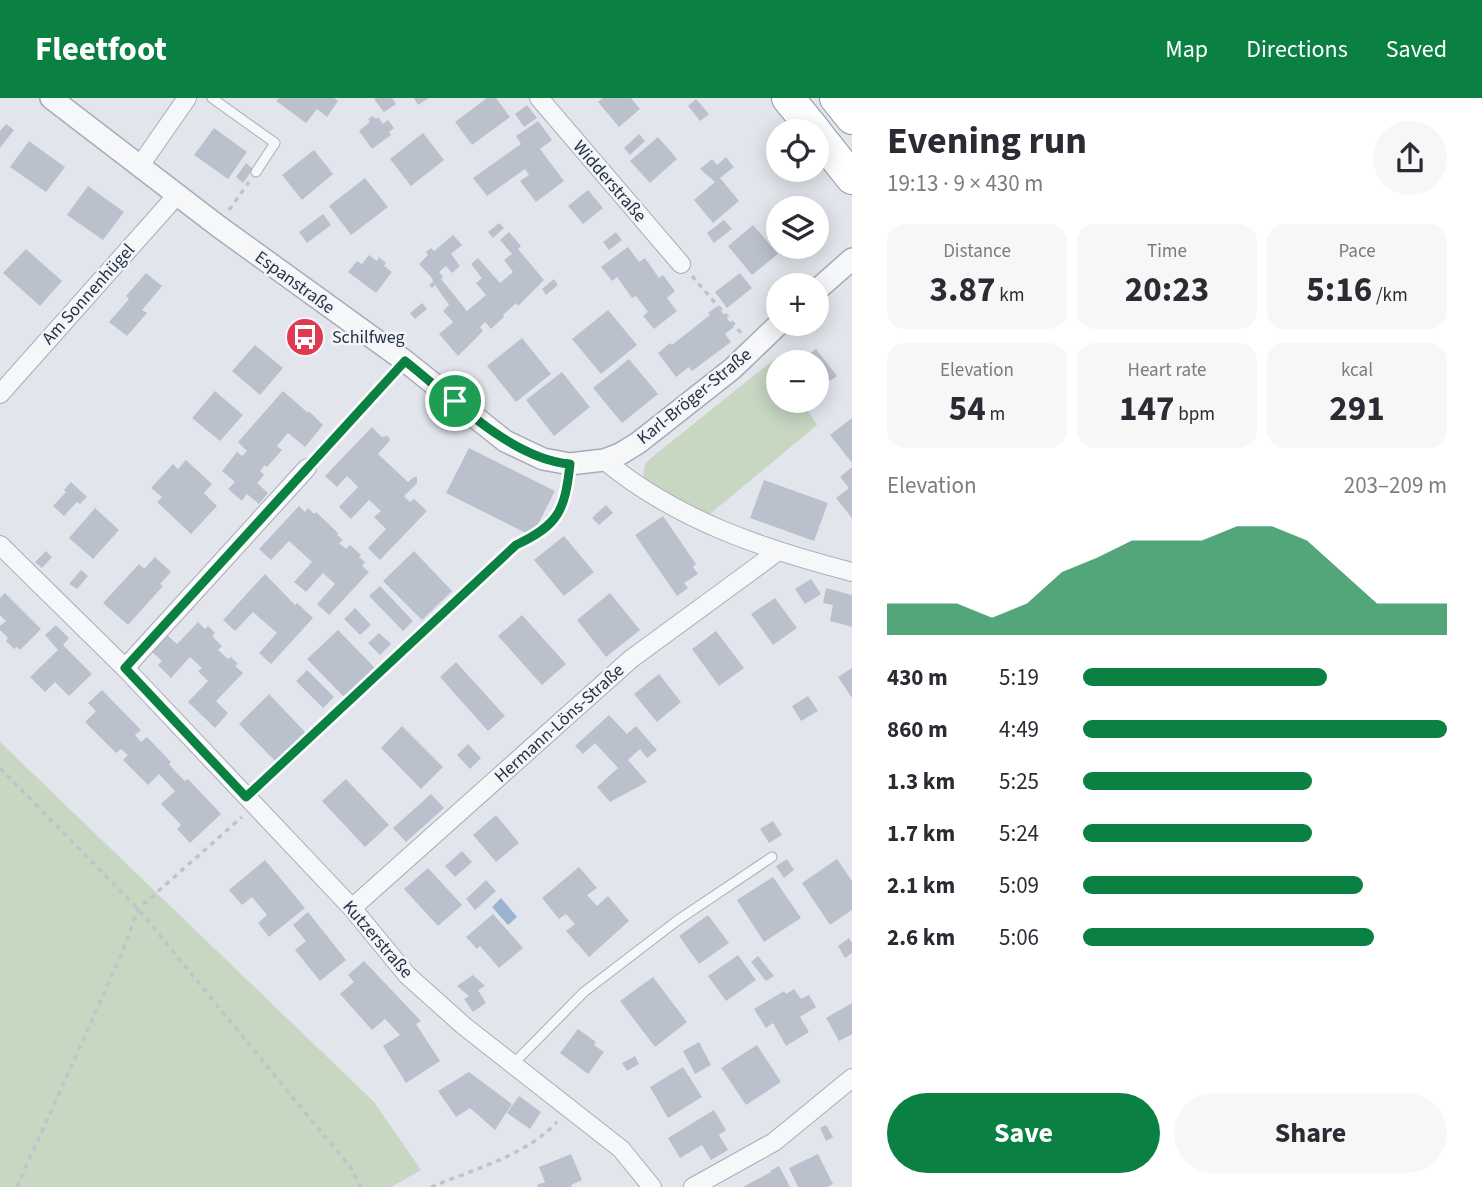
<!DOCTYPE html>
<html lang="en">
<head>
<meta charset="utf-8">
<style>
  :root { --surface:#fff; --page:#f7f7f7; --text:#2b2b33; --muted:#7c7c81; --accent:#0b8043 }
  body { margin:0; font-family:"Source Sans 3",sans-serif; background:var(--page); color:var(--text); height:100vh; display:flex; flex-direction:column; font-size:26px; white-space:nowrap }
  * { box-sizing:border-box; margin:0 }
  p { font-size:23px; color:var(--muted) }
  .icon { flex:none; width:38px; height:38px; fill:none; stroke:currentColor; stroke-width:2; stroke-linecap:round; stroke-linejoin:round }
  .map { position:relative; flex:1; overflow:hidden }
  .drawer { display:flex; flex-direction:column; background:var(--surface); width:630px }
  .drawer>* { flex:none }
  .fabs { position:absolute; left:766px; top:21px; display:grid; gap:14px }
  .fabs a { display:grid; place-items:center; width:63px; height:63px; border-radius:50%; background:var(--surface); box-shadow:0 4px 18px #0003; font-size:35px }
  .pin { position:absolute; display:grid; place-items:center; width:60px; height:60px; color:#fff; margin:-30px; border:4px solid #fff; border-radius:50%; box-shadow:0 2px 7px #0007 }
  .round { display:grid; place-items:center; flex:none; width:74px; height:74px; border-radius:37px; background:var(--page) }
  .headline { display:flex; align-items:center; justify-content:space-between; height:119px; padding:0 35px }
  h1 { font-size:38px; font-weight:700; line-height:52px }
  .figures { display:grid; grid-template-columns:repeat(3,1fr); gap:10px; height:119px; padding:7px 35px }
  .figures div { display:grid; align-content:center; border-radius:18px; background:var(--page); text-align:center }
  .figures b { font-size:35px; font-weight:700 }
  .figures small { font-size:19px; font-weight:400 }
  .figures p { font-size:19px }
  .chart { height:196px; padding:14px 35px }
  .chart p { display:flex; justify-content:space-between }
  .chart svg { width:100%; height:126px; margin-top:7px; fill:var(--accent); opacity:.7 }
  .primary-button { display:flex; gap:14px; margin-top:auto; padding:14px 35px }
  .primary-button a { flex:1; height:80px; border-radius:42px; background:var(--accent); color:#fff; font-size:28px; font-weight:700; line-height:80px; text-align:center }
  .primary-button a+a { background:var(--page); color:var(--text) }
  ul { padding:0 35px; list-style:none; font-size:23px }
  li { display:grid; grid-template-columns:112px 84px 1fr; align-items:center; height:52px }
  li i { height:18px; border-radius:9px; background:var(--accent) }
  header { display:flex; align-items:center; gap:42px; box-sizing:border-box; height:98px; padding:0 35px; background:var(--accent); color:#fff }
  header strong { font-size:33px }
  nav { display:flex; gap:38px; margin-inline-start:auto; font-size:24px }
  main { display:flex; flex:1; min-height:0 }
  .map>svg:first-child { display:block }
  .green { fill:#c7d7c2 }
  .water { fill:#99b3d0 }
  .building { fill:#bbc1cc }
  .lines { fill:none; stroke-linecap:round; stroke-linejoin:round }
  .service-casing { stroke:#a6acb7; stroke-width:11 }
  .minor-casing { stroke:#a6acb7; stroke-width:20 }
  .tertiary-casing { stroke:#a6acb7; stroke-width:24 }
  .motorway-casing { stroke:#8792a4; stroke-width:34 }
  .path { stroke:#c0c4ca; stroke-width:3.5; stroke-dasharray:5 5; stroke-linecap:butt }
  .service { stroke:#f5f7f9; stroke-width:9 }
  .minor { stroke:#f5f7f9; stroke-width:18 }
  .tertiary { stroke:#f5f7f9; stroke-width:21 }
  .motorway { stroke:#fff; stroke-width:32 }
  .route-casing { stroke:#fff; stroke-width:14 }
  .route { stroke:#0b8043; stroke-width:9 }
  .labels { text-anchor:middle; stroke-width:5; stroke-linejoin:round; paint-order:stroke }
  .street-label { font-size:18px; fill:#283246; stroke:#f2f5f9 }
  .poi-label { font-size:18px; fill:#283246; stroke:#f2f5f9; text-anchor:start }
</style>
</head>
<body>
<header>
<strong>Fleetfoot</strong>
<nav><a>Map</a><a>Directions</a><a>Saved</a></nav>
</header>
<main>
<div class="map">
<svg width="852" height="1089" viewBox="0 0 852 1089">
  <rect width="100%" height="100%" fill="#e2e6ec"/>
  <path class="green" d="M 776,260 L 779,264 L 779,303 L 802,303 L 817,327 L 710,416 L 675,401 L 643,379 L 645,366 L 651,360 Z
    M 0,644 L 374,1004 L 421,1072 L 391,1089 L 0,1089 Z"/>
  <path class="water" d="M 501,800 L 517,819 L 508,827 L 492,809 Z"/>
  <path class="building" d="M 279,0 L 334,0 L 338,3 L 327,19 L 317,11 L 306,25 L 276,3 Z
    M 376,0 L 392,0 L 396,6 L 384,14 L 374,1 Z
    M 414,0 L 429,0 L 418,7 Z
    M 487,0 L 496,0 L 510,19 L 472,47 L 455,24 Z
    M 603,0 L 631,0 L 640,11 L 619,29 L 598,4 Z
    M 696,1 L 709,16 L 700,23 L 688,8 Z
    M 527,7 L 537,20 L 524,29 L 515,16 Z
    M 373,18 L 376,21 L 378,19 L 383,26 L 388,22 L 394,30 L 389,34 L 391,37 L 372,51 L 359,33 L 370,24 L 368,21 Z
    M 538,23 L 552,42 L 540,51 L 564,83 L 536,104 L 520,83 L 529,77 L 525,71 L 487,98 L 473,80 L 521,46 L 516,38 Z
    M 6,26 L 14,32 L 0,50 L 0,33 Z
    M 214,30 L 247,54 L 228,81 L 194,57 Z
    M 423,35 L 444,62 L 411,88 L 390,61 Z
    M 639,36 L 645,43 L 630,57 L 624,50 Z
    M 658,39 L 677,61 L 650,85 L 630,63 Z
    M 29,43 L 65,69 L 46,94 L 10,69 Z
    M 314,52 L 333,76 L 302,102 L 282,77 Z
    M 726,59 L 734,69 L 720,80 L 739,103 L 713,125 L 694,102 L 715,84 L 700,71 L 712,61 L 717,67 Z
    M 246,65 L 253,71 L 243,85 L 236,79 Z
    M 365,80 L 388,109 L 351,137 L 329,108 Z
    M 88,88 L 124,114 L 103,142 L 67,117 Z
    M 588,92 L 603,110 L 583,126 L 568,108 Z
    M 323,116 L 331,127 L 307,145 L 299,134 Z
    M 724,122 L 732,131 L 714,145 L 707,135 Z
    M 499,125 L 504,130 L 493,140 L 488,134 Z
    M 753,127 L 778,156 L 752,177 L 728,148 Z
    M 509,134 L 521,148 L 518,151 L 544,182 L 518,208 L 516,205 L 503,217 L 504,219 L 491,231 L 485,224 L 480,229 L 483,233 L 458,258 L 439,236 L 453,224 L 443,213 L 449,207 L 435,187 L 432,190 L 429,187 L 433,184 L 432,180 L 419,166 L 428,157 L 426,154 L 431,150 L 434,153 L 453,137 L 462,147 L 451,156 L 460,168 L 452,175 L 446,168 L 439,174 L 443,179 L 441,181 L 467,213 L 486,197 L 476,185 L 482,180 L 471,166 L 478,160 L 500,185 L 513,174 L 504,162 L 512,156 L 500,142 Z
    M 616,134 L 622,142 L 609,152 L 603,144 Z
    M 628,149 L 639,164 L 645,160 L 659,180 L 663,177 L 675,193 L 667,200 L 677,213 L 654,231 L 643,218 L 648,214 L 636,198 L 632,200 L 617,179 L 612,183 L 601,169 Z
    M 26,151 L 62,183 L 40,208 L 3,175 Z
    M 369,157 L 377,163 L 379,159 L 386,165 L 384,168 L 392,174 L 376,195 L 348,174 L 357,163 L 362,166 Z
    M 146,175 L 162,188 L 142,212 L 147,215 L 127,238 L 109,224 L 129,201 L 126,198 Z
    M 740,175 L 752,190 L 727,210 L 715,194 Z
    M 554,181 L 558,187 L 546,197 L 542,191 Z
    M 422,205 L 427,211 L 415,221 L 410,215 Z
    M 717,208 L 734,229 L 725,236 L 731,244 L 692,273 L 689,269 L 676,279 L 658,255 L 670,245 L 672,247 L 710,217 L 708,215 Z
    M 608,212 L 637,247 L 601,276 L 572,241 Z
    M 522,240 L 551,276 L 516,304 L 487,268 Z
    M 255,247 L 283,270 L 260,297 L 232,273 Z
    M 816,251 L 837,278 L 817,292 L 817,264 L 799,264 Z
    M 629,261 L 658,296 L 622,325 L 593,290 Z
    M 562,274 L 590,309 L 554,338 L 526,302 Z
    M 215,293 L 243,317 L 220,343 L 192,320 Z
    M 283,293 L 307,314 L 310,314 L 323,327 L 305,349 L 288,335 L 277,348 L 282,352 L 267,369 L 265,367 L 260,373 L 264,377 L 257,385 L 268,395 L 259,406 L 247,396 L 242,403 L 228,391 L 235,384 L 222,373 L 237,354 L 242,358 L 247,353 L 238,344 Z
    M 852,320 L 852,365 L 830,337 Z
    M 372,329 L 382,339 L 388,338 L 390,342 L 378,356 L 408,384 L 414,379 L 417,379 L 417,385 L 404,398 L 410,404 L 414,401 L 427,413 L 380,462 L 368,450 L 386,431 L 374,419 L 381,413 L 369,402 L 351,421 L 339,409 L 358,389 L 347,378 L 337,389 L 325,378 Z
    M 469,350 L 555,393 L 532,438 L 446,395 Z
    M 186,362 L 212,386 L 204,395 L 217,408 L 191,436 L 157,404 L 162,399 L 151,390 L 173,366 L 178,371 Z
    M 852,369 L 852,420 L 836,400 L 849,390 L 840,379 Z
    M 764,382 L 828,405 L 814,443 L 750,420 Z
    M 71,384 L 87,399 L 80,406 L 77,404 L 64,418 L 53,408 L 66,394 L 64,392 Z
    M 606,407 L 613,415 L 599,427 L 592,420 Z
    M 299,408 L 305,414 L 308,410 L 314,416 L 316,414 L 338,435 L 337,437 L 343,442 L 339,445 L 346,451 L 350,447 L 361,457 L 359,459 L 365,464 L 362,468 L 369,474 L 329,517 L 317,506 L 335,486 L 323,475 L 306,494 L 294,484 L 312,464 L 300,453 L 289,443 L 271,462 L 259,451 Z
    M 95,410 L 119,432 L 93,461 L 69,440 Z
    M 663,418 L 696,466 L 693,469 L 698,476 L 684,485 L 688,490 L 677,498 L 635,437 Z
    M 564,438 L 594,474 L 564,498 L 534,462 Z
    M 46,453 L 52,459 L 42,470 L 35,464 Z
    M 414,453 L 452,493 L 422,522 L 383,483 Z
    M 155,459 L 171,474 L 160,486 L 163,488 L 128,527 L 103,505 L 139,466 L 144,471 Z
    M 81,472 L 88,478 L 77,491 L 69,486 Z
    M 265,476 L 295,507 L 297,505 L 313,520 L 271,566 L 259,555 L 277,535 L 253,514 L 235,533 L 223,522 Z
    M 811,481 L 821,496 L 805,506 L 795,491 Z
    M 380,488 L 413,523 L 403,533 L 369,498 Z
    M 826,490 L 852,497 L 852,529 L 830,523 L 833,507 L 823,505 Z
    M 5,495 L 41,531 L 20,552 L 17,549 L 14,551 L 6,543 L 8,540 L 0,532 L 0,528 L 6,523 L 0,517 L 0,500 Z
    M 610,495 L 640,532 L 606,559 L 577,522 Z
    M 775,500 L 797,530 L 773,547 L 751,516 Z
    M 355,510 L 371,527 L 360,537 L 344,521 Z
    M 522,517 L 566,566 L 542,587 L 498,538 Z
    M 198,524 L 205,531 L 208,528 L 215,535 L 212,538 L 222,548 L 218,552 L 228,561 L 231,559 L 238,566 L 235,568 L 243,575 L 216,603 L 228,615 L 215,630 L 188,604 L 208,583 L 198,573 L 202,570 L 190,559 L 171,580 L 158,567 L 162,563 L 150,552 L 166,536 L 177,546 Z
    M 56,527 L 69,540 L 63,547 L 92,576 L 69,598 L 55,584 L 45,594 L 30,579 L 58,552 L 45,537 Z
    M 338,532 L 376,571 L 345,600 L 307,561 Z
    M 716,533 L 744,570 L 719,588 L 692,551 Z
    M 379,535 L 391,546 L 380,557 L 368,545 Z
    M 456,564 L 505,618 L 488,633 L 440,579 Z
    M 852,570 L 852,600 L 838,579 Z
    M 307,572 L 334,599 L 323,610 L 296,583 Z
    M 659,576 L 681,604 L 657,624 L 634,596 Z
    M 102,592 L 141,632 L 135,637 L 141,644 L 147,639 L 171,664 L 169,666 L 174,672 L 185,683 L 188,681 L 221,716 L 190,745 L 177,731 L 181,727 L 161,706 L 175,693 L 159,676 L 148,687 L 123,662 L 128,657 L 121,651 L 116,655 L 85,624 L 96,613 L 88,605 Z
    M 269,596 L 307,636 L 277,665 L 239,626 Z
    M 808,598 L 818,613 L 801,623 L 792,608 Z
    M 609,617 L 627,636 L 636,628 L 657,652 L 647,660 L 640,651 L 628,662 L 647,684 L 610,704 L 597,689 L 618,670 L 595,645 L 583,656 L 575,648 Z
    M 402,628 L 443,669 L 421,691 L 381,650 Z
    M 468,646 L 481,660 L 470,671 L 457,657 Z
    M 346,681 L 389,727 L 365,749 L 322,703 Z
    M 431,696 L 444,710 L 406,744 L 393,730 Z
    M 496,717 L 519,745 L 496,764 L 473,737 Z
    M 773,723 L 782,737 L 769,745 L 760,731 Z
    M 462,753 L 472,764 L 455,779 L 445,768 Z
    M 787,761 L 794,772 L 784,780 L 776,768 Z
    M 837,761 L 852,783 L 852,812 L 830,827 L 802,785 Z
    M 265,762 L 305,810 L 269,839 L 258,825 L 267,817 L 252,799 L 242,807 L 229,792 Z
    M 579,769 L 597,790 L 587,797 L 597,808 L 608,798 L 629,823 L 589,859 L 566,833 L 575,826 L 566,816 L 559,821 L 542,800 Z
    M 428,770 L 462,807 L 438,828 L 404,791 Z
    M 773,779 L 801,820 L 764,844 L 737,802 Z
    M 486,782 L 496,793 L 475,812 L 466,801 Z
    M 308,814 L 346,862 L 320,883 L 295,852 L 306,843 L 293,827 Z
    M 493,816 L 523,850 L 499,870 L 480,848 L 477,851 L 466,839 Z
    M 708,817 L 729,845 L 699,866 L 679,838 Z
    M 849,840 L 852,845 L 852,855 L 845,860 L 838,848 Z
    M 738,857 L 756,882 L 726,903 L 708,878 Z
    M 758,858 L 774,878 L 766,883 L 751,864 Z
    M 364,863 L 421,923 L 416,926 L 440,963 L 406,985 L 383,948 L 400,937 L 385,921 L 372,932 L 340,896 L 354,884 L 348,877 Z
    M 473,877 L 485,888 L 478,892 L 486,905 L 473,914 L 464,901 L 469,898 L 457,888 Z
    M 653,879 L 687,924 L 655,949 L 620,903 Z
    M 794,891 L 801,901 L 809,897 L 816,909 L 800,919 L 809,934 L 786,948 L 773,925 L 766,930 L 754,911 L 784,893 L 786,896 Z
    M 852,905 L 852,936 L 839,943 L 826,920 Z
    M 578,931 L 596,944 L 594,947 L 604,954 L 588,976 L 560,955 Z
    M 699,944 L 711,967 L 695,976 L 683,953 Z
    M 757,947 L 781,984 L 746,1007 L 721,970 Z
    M 635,958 L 639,966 L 627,973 L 622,965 Z
    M 683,969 L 702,999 L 668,1020 L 650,989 Z
    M 469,974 L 512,1006 L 495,1032 L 470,1010 L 456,1019 L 438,993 Z
    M 519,998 L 541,1014 L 530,1031 L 507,1015 Z
    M 714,1012 L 726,1032 L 719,1037 L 728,1052 L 711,1062 L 702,1047 L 680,1060 L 668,1040 Z
    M 826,1027 L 833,1039 L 826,1043 L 820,1030 Z
    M 571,1056 L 582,1082 L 571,1087 L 572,1089 L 538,1089 L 537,1087 L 545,1084 L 539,1069 Z
    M 818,1056 L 833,1086 L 827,1089 L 798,1089 L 789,1070 Z
    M 779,1068 L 790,1089 L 743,1089 L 771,1074 L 770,1073 Z"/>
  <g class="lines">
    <defs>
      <path id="service" d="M 212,0 L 275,45 L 256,74
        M 246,699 L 516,447 C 558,428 566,413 570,367
        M 514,965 L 584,894 L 678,822 L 772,759"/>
      <path id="minor" d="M 539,0 L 681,166
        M 139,69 L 187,0
        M 0,296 L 177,97
        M 604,362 C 676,422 763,451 852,474
        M 0,447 L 125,570 L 352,810 L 407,877 L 464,928 L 621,1051 L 652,1089
        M 125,570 L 307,370
        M 352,810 L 631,561 L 777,454
        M 693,1089 L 774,1044 L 852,980"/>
      <path id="tertiary" d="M 51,0 L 218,128 L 405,263 L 505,343 L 543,361 L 570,366 L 604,362 L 620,356 L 638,345 L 732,271 L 779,226
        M 817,192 L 852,161"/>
      <path id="motorway" d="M 788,0 L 815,33
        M 836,0 L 852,20
        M 817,36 L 852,80"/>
    </defs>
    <use href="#service" class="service-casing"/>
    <use href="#minor" class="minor-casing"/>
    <use href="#tertiary" class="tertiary-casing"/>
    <use href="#motorway" class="motorway-casing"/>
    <path class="path" d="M 229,112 L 249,84
      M 692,178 L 742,236
      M 319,357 L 392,278
      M 0,670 L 138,811 L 350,1069 L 361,1089
      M 17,1089 L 122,855 L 138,811 L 242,719
      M 431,1089 C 474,1071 525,1058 557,1024"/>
    <use href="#service" class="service"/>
    <use href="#minor" class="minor"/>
    <use href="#tertiary" class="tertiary"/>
    <use href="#motorway" class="motorway"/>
  </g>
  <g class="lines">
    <defs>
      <path id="route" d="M 405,263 C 451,299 511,361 570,366 C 565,412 559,427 516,447 L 246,699 L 125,570 Z"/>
    </defs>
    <use href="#route" class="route-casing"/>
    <use href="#route" class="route"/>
  </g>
  <defs>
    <symbol id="bus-disc" viewBox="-11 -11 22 22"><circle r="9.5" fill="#de3a51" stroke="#f2f5f9"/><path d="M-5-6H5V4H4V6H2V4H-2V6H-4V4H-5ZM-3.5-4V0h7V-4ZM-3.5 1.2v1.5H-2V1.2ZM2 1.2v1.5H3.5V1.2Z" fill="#fff"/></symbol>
  </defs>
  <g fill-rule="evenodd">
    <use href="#bus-disc" x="283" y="217" width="44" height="44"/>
  </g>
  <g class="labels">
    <g class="street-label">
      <text transform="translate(610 83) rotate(49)" y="6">Widderstraße</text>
      <text transform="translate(295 184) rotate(36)" y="6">Espanstraße</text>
      <text transform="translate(88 196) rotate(-48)" y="6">Am Sonnenhügel</text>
      <text transform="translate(694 298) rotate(-39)" y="6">Karl-Bröger-Straße</text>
      <text transform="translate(559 625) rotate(-42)" y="6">Hermann-Löns-Straße</text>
      <text transform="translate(378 841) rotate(49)" y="6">Kutzerstraße</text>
    </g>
    <g class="poi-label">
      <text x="332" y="245">Schilfweg</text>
    </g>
  </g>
</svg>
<div class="fabs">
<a><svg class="icon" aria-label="locate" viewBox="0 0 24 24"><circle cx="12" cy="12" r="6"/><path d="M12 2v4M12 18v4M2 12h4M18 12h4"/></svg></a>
<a><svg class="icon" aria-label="layers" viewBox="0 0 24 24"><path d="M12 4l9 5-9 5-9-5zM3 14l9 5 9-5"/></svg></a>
<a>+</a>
<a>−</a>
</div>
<div class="pin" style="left:455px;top:303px;background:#1e9e55"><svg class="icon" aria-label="arrive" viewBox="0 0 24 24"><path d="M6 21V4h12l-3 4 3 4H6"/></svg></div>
</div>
<section class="drawer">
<div class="headline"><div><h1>Evening run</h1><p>19:13 · 9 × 430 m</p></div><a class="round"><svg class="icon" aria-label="share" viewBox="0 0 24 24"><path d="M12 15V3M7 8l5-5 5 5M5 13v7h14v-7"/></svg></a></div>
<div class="figures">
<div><p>Distance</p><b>3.87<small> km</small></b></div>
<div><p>Time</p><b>20:23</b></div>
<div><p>Pace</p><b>5:16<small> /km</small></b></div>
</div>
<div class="figures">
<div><p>Elevation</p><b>54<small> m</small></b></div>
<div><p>Heart rate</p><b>147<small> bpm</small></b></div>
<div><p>kcal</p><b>291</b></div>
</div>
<div class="chart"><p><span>Elevation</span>203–209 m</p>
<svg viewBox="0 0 160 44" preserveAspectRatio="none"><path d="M0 44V33L10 33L20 33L30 38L40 33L50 22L60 17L70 11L80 11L90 11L100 6L110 6L120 11L130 22L140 33L150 33L160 33V44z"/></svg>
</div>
<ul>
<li><b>430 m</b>5:19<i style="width:67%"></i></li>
<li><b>860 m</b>4:49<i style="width:100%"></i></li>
<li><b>1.3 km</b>5:25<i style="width:63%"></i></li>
<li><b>1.7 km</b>5:24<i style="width:63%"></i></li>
<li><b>2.1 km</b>5:09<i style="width:77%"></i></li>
<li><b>2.6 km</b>5:06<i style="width:80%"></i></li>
</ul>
<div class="primary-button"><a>Save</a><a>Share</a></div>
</section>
</main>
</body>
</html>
